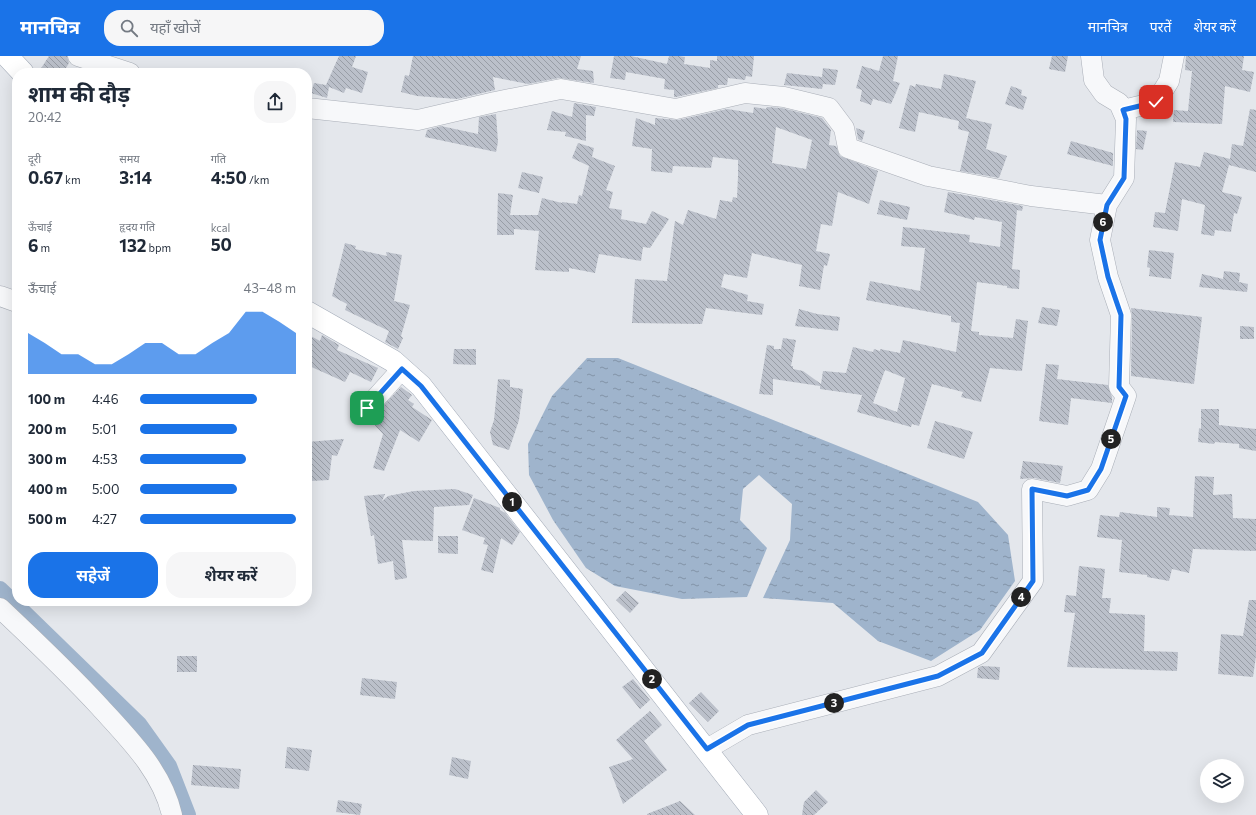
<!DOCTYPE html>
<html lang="hi">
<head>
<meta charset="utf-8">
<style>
  :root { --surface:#fff; --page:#f6f6f7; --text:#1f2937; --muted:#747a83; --accent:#1a73e8 }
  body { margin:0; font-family:Commissioner,"Noto Sans Devanagari",sans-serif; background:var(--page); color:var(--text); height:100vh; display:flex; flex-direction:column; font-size:15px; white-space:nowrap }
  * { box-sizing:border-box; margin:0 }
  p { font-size:13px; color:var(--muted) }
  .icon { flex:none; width:22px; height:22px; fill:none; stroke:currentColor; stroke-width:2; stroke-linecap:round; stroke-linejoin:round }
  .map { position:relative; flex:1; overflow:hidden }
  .panel { position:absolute; left:12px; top:12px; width:300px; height:538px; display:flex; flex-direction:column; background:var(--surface); border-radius:16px; box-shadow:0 4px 16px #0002 }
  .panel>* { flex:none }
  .buttons { position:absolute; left:1200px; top:703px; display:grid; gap:8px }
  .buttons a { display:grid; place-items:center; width:44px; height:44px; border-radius:50%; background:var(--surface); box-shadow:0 4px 16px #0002; font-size:20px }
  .pin { position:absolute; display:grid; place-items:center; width:34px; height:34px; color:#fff; margin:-17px; border-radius:8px; box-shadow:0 2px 6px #0006 }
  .km { position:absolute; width:20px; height:20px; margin:-10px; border-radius:50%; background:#222; color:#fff; font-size:11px; line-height:20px; text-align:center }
  .round { display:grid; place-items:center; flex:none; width:42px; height:42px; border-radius:16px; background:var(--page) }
  .headline { display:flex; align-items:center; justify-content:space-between; height:68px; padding:0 16px }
  h1 { font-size:22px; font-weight:700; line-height:30px }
  .figures { display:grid; grid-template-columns:repeat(3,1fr); gap:6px; height:68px; padding:4px 16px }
  .figures div { display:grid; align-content:center }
  .figures b { font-size:17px; font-weight:700 }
  .figures small { font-size:11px; font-weight:400 }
  .figures p { font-size:11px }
  .chart { height:112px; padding:8px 16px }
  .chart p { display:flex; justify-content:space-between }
  .chart svg { width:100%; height:72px; margin-top:4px; fill:var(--accent); opacity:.7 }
  .cta { display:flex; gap:8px; margin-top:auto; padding:8px 16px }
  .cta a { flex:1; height:46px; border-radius:16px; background:var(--accent); color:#fff; font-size:16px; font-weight:700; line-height:46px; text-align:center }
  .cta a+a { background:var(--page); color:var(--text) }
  ul { padding:0 16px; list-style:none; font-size:13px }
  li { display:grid; grid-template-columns:64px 48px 1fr; align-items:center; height:30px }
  li i { height:10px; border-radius:5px; background:var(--accent) }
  header { display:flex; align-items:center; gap:24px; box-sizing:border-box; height:56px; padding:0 20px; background:var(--accent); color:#fff }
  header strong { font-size:19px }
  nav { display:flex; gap:22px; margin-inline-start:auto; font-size:14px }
  .search { width:280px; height:36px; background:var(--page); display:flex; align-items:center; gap:10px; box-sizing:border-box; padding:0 14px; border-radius:16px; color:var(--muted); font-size:15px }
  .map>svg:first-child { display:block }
  .water { fill:url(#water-ripples) }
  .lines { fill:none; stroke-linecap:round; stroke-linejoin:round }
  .canal { stroke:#9fb4cc; stroke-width:16 }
  .building { fill:url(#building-back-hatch); fill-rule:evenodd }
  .minor-casing { stroke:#a9aeb7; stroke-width:21 }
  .major-casing { stroke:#a3abb8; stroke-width:23 }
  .minor { stroke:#f7f8fa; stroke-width:20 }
  .major { stroke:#fff; stroke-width:22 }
  .route-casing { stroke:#fff; stroke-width:8 }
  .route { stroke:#1a73e8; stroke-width:5 }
</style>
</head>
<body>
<header>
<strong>मानचित्र</strong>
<div class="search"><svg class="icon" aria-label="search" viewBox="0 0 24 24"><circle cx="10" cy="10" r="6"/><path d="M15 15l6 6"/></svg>यहाँ खोजें</div>
<nav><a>मानचित्र</a><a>परतें</a><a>शेयर करें</a></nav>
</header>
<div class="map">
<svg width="1256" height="759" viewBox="0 0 1256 759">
  <defs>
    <pattern id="water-ripples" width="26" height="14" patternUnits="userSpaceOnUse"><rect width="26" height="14" fill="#9fb4cc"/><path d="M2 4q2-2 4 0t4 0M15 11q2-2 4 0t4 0" fill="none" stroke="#8293a7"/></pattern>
    <pattern id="building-back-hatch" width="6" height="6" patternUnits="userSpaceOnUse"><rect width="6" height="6" fill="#bbc0ca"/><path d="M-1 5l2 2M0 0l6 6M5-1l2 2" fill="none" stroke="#989da6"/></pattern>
  </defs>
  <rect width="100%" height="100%" fill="#e4e7ec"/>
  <path class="water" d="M 587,302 L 618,302 L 978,446 L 1008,479 L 1015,525 L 980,574 L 931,605 L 878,585 L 833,547 L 763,542 L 790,484 L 792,448 L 759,419 L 743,433 L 740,464 L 767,492 L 747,541 L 682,543 L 615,530 L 586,512 L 553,464 L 529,419 L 528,388 L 552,340 Z"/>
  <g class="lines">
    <path class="canal" d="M 0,533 L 139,668 L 169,710 L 188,759"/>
  </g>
  <path class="building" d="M 49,0 L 67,0 L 69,7 L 63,17 L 38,17 Z
    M 339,0 L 356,0 L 352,11 L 368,16 L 362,37 L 346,32 L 344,37 L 329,31 L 327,42 L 311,37 L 314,27 L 326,29 Z
    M 413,0 L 581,0 L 577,13 L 593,15 L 594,27 L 559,22 L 528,28 L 493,21 L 495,34 L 457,43 L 417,40 L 401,36 L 405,19 L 409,20 Z
    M 614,0 L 631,0 L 667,8 L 669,0 L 679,0 L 685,1 L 684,8 L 710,12 L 710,4 L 717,5 L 717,0 L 754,0 L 752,21 L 746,20 L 745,24 L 728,22 L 727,29 L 718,29 L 718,32 L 676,41 L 674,41 L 674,34 L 664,33 L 665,23 L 626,16 L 625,24 L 610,22 Z
    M 883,0 L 898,0 L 893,25 L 900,27 L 891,48 L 873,43 L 871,49 L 860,45 L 862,34 L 856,32 L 862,10 L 879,15 Z
    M 1052,0 L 1068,0 L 1065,16 L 1049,13 Z
    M 1186,0 L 1244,0 L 1242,14 L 1254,16 L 1250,36 L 1225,30 L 1222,68 L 1173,66 L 1174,54 L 1188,55 L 1192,15 L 1185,14 Z
    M 823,12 L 838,14 L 835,29 L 823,28 L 822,33 L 784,29 L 787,17 L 822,21 Z
    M 944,18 L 976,25 L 966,62 L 992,68 L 986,93 L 1007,100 L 999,122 L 960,115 L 969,76 L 958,73 L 959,65 L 919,56 L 915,76 L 899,72 L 910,29 L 915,31 L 916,28 L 941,33 Z
    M 1011,30 L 1022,34 L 1021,39 L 1027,41 L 1023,54 L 1005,48 Z
    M 574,47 L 596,51 L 594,60 L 586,59 L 586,85 L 565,80 L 566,76 L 547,74 L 552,55 L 572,61 Z
    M 754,51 L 766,53 L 767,51 L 782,52 L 822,62 L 831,74 L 829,89 L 836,90 L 840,100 L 878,115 L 869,148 L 838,136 L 832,170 L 821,168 L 816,195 L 830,198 L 827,210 L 824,209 L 820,234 L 799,230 L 802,209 L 752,197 L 747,222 L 724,218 L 721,231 L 748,239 L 747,245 L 764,248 L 762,259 L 706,252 L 702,268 L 632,267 L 635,223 L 667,225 L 675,165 L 683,169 L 688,154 L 716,163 L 720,144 L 732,146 L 733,141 L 737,142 L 738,120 L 738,104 L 713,101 L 711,112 L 673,110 L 672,117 L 651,115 L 652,93 L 632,90 L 636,62 L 655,69 L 655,62 L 678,64 L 727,53 L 753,57 ZM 776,71 L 812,84 L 806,113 L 772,107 Z
    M 1250,53 L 1256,54 L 1256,116 L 1229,109 L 1222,136 L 1242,141 L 1237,158 L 1234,157 L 1231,176 L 1215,174 L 1214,180 L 1201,178 L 1205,149 L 1182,143 L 1178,175 L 1153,171 L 1155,156 L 1165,157 L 1175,106 L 1200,111 L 1204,96 L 1230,103 L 1232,88 L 1243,90 Z
    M 496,58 L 498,86 L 496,96 L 425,81 L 427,74 L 441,70 L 478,78 L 479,61 Z
    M 856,72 L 865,75 L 862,85 L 858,83 Z
    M 1137,74 L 1147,75 L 1143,94 L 1136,93 Z
    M 1071,85 L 1113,97 L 1113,110 L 1067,98 Z
    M 578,87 L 594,92 L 592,101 L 615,110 L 606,134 L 613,136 L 609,152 L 622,154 L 621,163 L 646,168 L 652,155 L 669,163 L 650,192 L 643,191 L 641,205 L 599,198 L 595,217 L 569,212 L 569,216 L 535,214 L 539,175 L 514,173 L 514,179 L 497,179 L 498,137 L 513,139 L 510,159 L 538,159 L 542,142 L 562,147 L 562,146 L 577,148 L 579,139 L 582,140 L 589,110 L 572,102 Z
    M 522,116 L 543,121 L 539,137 L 518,132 Z
    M 948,136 L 1023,150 L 1022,155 L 1017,154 L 1012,213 L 1020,214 L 1019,233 L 1007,232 L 1007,230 L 977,226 L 971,275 L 979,276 L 979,279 L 1013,282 L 1016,263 L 1028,265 L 1022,315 L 990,312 L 981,346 L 961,341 L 963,336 L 932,328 L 919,370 L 912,368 L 911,371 L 857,356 L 862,339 L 820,333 L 820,330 L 773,323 L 773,339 L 759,338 L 767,289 L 774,290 L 774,293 L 781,293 L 783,282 L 796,284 L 791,310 L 793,310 L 793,313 L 803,315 L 821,328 L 823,315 L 846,317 L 853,291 L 873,296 L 874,293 L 880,295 L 880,293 L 900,297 L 903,284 L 956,296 L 960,267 L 951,266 L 951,260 L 866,244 L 870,225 L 920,235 L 925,192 L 901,190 L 903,171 L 970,179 L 969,186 L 1000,191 L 1002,166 L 975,161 L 974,164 L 944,156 ZM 885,314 L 905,322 L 897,356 L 873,347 Z
    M 880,144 L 910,151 L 907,164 L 877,158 Z
    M 345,187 L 356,190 L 355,193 L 387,200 L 386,196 L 402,199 L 394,245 L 410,249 L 401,280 L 403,282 L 398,293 L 385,286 L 389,275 L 345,254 L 347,248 L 332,240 Z
    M 1149,194 L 1174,197 L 1171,223 L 1149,220 L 1150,212 L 1147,211 Z
    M 1224,215 L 1240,217 L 1239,226 L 1248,228 L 1247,236 L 1199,231 L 1202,218 L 1223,223 Z
    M 1042,251 L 1060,254 L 1057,270 L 1038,267 Z
    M 1131,252 L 1202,261 L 1194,328 L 1131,320 L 1132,259 Z
    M 799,253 L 817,258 L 840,261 L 838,275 L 795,270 Z
    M 1240,270 L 1254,271 L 1254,283 L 1240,283 Z
    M 307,278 L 320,285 L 322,279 L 324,280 L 339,289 L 337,294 L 378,312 L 371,326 L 350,316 L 345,326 L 307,309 Z
    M 454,293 L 476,293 L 476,309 L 453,308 Z
    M 1046,308 L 1059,309 L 1057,323 L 1108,329 L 1112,341 L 1112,347 L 1071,342 L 1068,369 L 1039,365 Z
    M 498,323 L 510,324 L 510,331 L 523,333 L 519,364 L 509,394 L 493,389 L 490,376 L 494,364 Z
    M 401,331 L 412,339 L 408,344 L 414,348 L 412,351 L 432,364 L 419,386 L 400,374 L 384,415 L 373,412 L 383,378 L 370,364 Z
    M 1201,353 L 1219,353 L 1219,369 L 1256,373 L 1256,395 L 1239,392 L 1239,388 L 1215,386 L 1214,388 L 1198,386 L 1199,372 L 1201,373 Z
    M 935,365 L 973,376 L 964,403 L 927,392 Z
    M 344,383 L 337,400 L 332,399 L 329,424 L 311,425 L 310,415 L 307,414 L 307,386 Z
    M 1023,405 L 1063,410 L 1060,427 L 1034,422 L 1020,423 Z
    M 1195,420 L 1214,421 L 1213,439 L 1232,438 L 1233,462 L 1256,463 L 1256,495 L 1193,493 L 1189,517 L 1172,513 L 1169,525 L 1147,521 L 1147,519 L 1119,516 L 1122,484 L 1097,481 L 1100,459 L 1119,461 L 1120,456 L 1157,461 L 1157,451 L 1170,452 L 1169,459 L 1193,461 Z
    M 455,433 L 473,439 L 469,449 L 434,451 L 433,485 L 402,484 L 407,522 L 395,524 L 393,505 L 378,508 L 374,479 L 371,480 L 364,440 L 385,438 L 382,445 L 388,440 L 414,435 Z
    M 474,442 L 500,452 L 500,454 L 505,457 L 520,476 L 512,489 L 501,482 L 493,517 L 481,514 L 488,489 L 483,488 L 485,482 L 462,474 Z
    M 438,480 L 458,480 L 458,498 L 438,497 Z
    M 1079,510 L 1105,513 L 1102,542 L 1111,542 L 1109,557 L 1145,559 L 1144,595 L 1178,596 L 1177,615 L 1067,611 L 1075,557 L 1064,556 L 1066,539 L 1076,540 Z
    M 625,535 L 639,547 L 630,557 L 616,544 Z
    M 1249,544 L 1256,544 L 1256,600 L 1253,621 L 1218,618 L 1221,578 L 1243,580 Z
    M 177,600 L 197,600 L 197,616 L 177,616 Z
    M 981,610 L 1000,611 L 999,624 L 977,622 L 978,612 Z
    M 362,622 L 397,626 L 395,643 L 360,639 Z
    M 633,623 L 650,644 L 640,653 L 622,631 Z
    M 701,636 L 719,655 L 708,666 L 689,647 Z
    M 650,655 L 662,669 L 644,685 L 667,714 L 623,748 L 609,711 L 633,703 L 616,684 Z
    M 287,691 L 312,694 L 309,715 L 285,712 Z
    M 452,701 L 471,705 L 468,723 L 449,719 Z
    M 193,709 L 241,713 L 239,733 L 191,729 Z
    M 816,734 L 828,746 L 814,759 L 802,759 L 804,746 Z
    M 338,744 L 362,748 L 360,759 L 336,756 Z
    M 680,745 L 695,759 L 647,759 L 647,758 Z"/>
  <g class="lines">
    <defs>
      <path id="minor" d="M 78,0 L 130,17
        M 307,52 L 418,64 L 495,46 L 561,33 L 676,53 L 745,37 L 784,41 L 829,52 L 844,72 L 848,92 L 928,120 L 1031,140 L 1107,149
        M 1123,54 L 1156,46 L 1169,25 L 1174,0
        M 0,240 L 17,246
        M 367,352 L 402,313
        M 0,552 C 34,584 68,616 100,651 C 129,683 162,715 172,759
        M 707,693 L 748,669 L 938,620 L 981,597 L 1033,525 L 1032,433 L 1067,440 L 1088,434 L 1101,413 L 1126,340 L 1119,331 L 1121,259 L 1108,221 L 1100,184 L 1107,149 L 1124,122 L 1126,63 L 1119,47 L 1104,38 L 1094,24 L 1091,0"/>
      <path id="major" d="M 7,0 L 23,17
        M 307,256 L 393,305 L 421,330 L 757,759"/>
    </defs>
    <use href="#minor" class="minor-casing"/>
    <use href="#major" class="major-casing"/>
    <use href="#minor" class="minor"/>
    <use href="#major" class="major"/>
  </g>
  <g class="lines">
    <defs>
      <path id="route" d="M 367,352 L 402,313 L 421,330 L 707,693 L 748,669 L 938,620 L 982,597 L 1033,525 L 1032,433 L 1067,440 L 1088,434 L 1101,413 L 1126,340 L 1119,331 L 1121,259 L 1108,221 L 1100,184 L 1107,149 L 1124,122 L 1126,63 L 1123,54 L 1156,46"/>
    </defs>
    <use href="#route" class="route-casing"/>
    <use href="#route" class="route"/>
  </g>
</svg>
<div class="buttons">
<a><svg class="icon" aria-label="layers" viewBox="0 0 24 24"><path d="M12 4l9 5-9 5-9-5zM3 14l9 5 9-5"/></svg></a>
</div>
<div class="pin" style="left:367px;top:352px;background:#1e9e55"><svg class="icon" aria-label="arrive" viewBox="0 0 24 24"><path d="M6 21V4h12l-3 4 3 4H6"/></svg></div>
<div class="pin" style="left:1156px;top:46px;background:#d93025"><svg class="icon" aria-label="check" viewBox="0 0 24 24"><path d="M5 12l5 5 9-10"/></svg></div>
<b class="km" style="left:512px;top:446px">1</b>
<b class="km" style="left:652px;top:623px">2</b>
<b class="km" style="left:834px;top:647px">3</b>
<b class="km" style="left:1021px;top:541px">4</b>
<b class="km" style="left:1111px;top:383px">5</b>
<b class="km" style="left:1103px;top:166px">6</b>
<section class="panel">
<div class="headline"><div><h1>शाम की दौड़</h1><p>20:42</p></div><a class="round"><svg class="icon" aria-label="share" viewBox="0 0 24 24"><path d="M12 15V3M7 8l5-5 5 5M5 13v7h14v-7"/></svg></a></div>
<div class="figures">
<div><p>दूरी</p><b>0.67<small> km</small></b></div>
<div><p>समय</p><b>3:14</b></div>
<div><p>गति</p><b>4:50<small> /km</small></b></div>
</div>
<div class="figures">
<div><p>ऊँचाई</p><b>6<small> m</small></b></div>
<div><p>हृदय गति</p><b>132<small> bpm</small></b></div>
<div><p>kcal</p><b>50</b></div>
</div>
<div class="chart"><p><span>ऊँचाई</span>43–48 m</p>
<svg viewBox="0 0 160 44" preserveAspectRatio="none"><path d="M0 44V19L10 25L20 32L30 32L40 38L50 38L60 32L70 25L80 25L90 32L100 32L110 25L120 19L130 6L140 6L150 12L160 19V44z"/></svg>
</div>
<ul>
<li><b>100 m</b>4:46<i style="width:75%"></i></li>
<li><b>200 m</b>5:01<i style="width:62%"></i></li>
<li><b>300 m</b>4:53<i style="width:68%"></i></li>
<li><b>400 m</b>5:00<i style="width:62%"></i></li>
<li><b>500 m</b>4:27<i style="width:100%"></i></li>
</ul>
<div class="cta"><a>सहेजें</a><a>शेयर करें</a></div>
</section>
</div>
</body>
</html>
